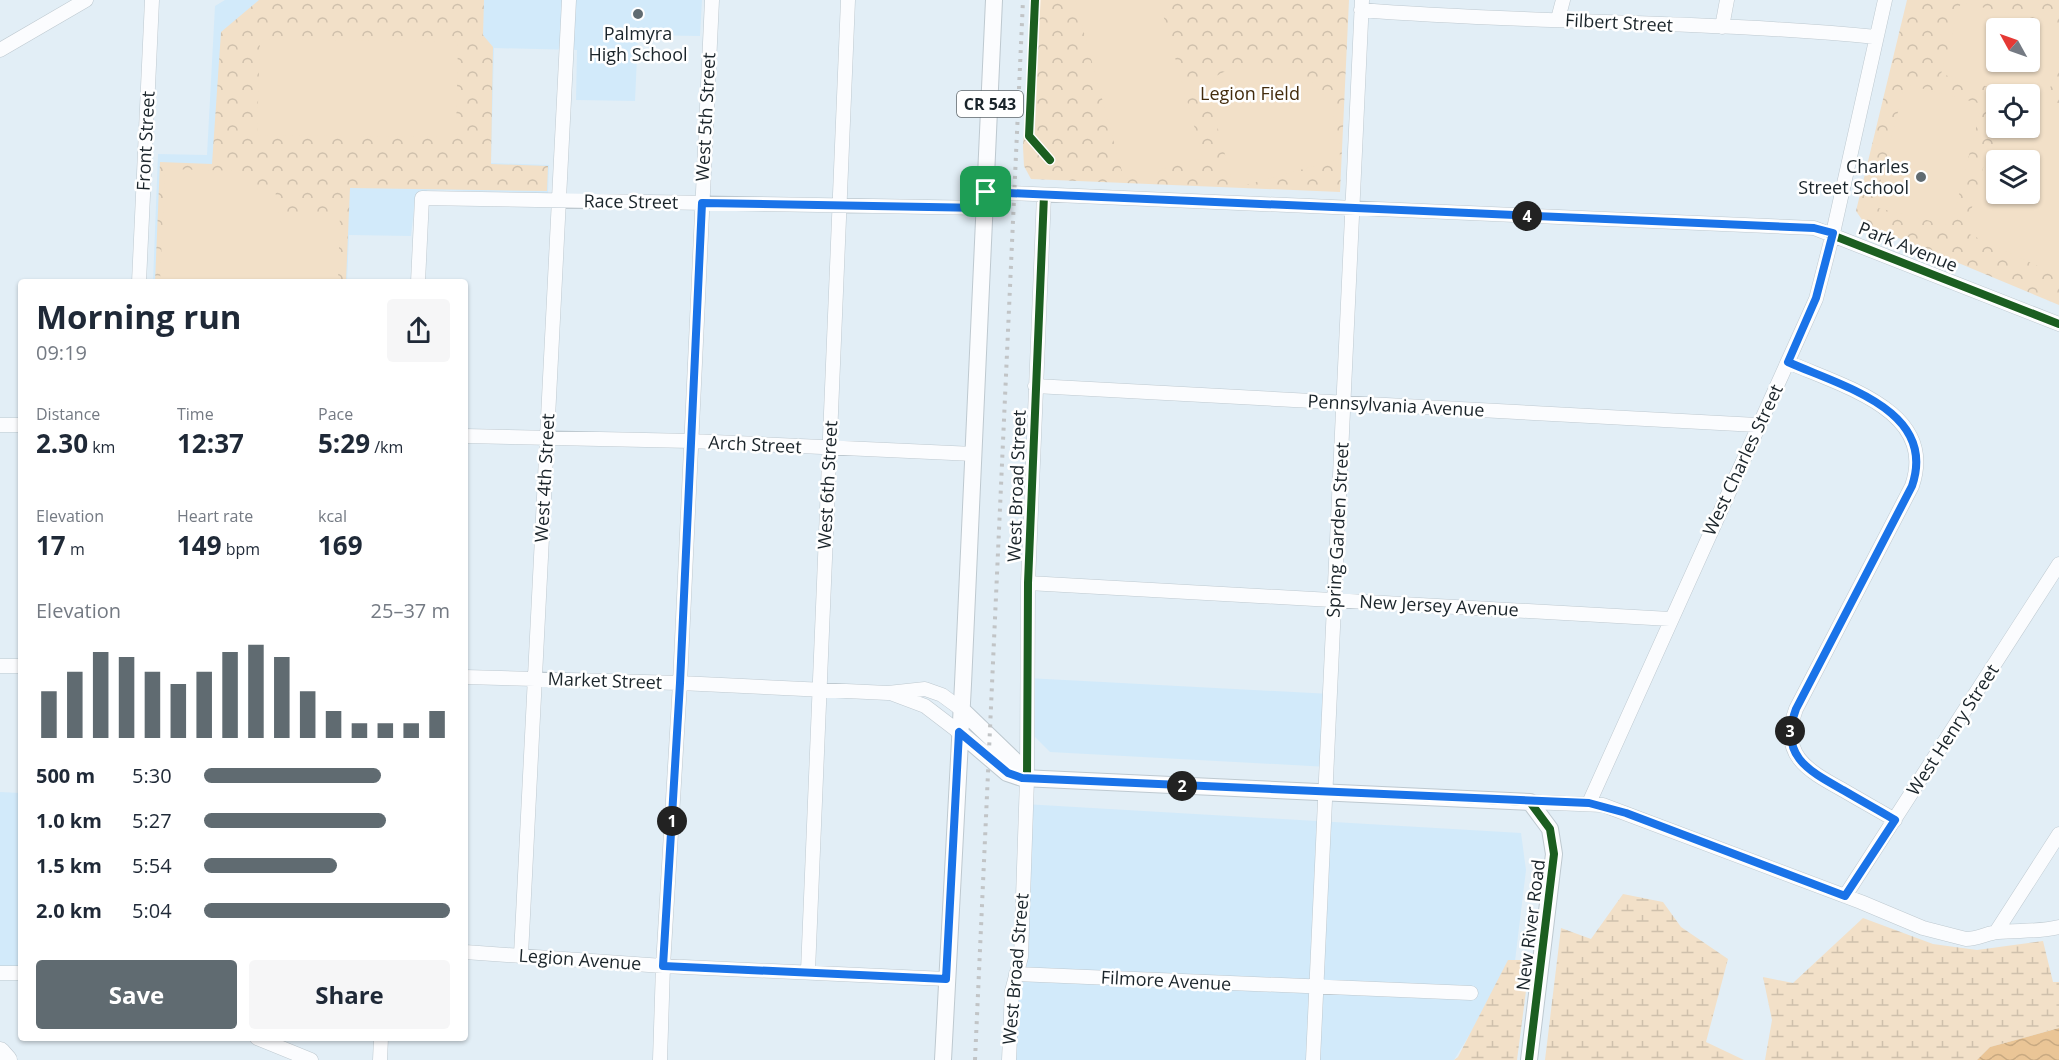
<!DOCTYPE html>
<html lang="en">
<head>
<meta charset="utf-8">
<style>
  :root { --surface:#fff; --page:#f6f6f7; --text:#1f2937; --muted:#747a83; --accent:#606b71 }
  body { margin:0; font-family:"Open Sans",sans-serif; background:var(--page); color:var(--text); height:100vh; display:flex; flex-direction:column; font-size:22px; white-space:nowrap }
  * { box-sizing:border-box; margin:0 }
  p { font-size:20px; color:var(--muted) }
  .icon { flex:none; width:33px; height:33px; fill:none; stroke:currentColor; stroke-width:2; stroke-linecap:round; stroke-linejoin:round }
  .map { position:relative; flex:1; overflow:hidden }
  .side { position:absolute; left:18px; top:279px; width:450px; height:762px; display:flex; flex-direction:column; background:var(--surface); border-radius:6px; box-shadow:0 2px 4px #0004 }
  .side>* { flex:none }
  .needle { width:39px; rotate:310deg }
  .tools { position:absolute; left:1986px; top:18px; display:grid; gap:12px }
  .tools a { display:grid; place-items:center; width:54px; height:54px; border-radius:6px; background:var(--surface); box-shadow:0 2px 4px #0004; font-size:30px }
  .pin { position:absolute; display:grid; place-items:center; width:51px; height:51px; color:#fff; margin:-26px; border-radius:12px; box-shadow:0 3px 9px #0006 }
  .km { position:absolute; width:30px; height:30px; margin:-15px; border-radius:50%; background:#222; color:#fff; font-size:16px; line-height:30px; text-align:center }
  .round { display:grid; place-items:center; flex:none; width:63px; height:63px; border-radius:6px; background:var(--page) }
  .summary { display:flex; align-items:center; justify-content:space-between; height:102px; padding:0 18px }
  h1 { font-size:33px; font-weight:700; line-height:45px }
  .metrics { display:grid; grid-template-columns:repeat(3,1fr); gap:9px; height:102px; padding:6px 18px }
  .metrics div { display:grid; align-content:center }
  .metrics b { font-size:26px; font-weight:700 }
  .metrics small { font-size:16px; font-weight:400 }
  .metrics p { font-size:16px }
  .chart { height:168px; padding:12px 18px }
  .chart p { display:flex; justify-content:space-between }
  .chart svg { width:100%; height:108px; margin-top:6px; stroke:var(--accent); stroke-width:6 }
  .primary-button { display:flex; gap:12px; margin-top:auto; padding:12px 18px }
  .primary-button a { flex:1; height:69px; border-radius:6px; background:var(--accent); color:#fff; font-size:24px; font-weight:700; line-height:69px; text-align:center }
  .primary-button a+a { background:var(--page); color:var(--text) }
  ul { padding:0 18px; list-style:none; font-size:20px }
  li { display:grid; grid-template-columns:96px 72px 1fr; align-items:center; height:45px }
  li i { height:15px; border-radius:8px; background:var(--accent) }
  .map>svg:first-child { display:block }
  .built { fill:#d2eafa }
  .wetland { fill:url(#wetland-marsh) }
  .park { fill:url(#park-crowns); fill-rule:evenodd }
  .pitch { fill:#f2e0c8; fill-rule:evenodd }
  .water { fill:url(#water-waves) }
  .lines { fill:none; stroke-linecap:round; stroke-linejoin:round }
  .minor-casing { stroke:#bec9d0; stroke-width:15 }
  .major-casing { stroke:#bec9d0; stroke-width:18 }
  .highway-casing { stroke:#bec9d0; stroke-width:21 }
  .minor { stroke:#fbfcfe; stroke-width:14 }
  .major { stroke:#fbfcfe; stroke-width:16 }
  .highway { stroke:#fbfcfe; stroke-width:20 }
  .rail { stroke:#c1c4c6; stroke-width:4; stroke-dasharray:3 6; stroke-linecap:butt }
  .cycleway-casing { stroke:#fff; stroke-width:11 }
  .cycleway { stroke:#1b5e20; stroke-width:8 }
  .route-casing { stroke:#fff; stroke-width:12 }
  .route { stroke:#1a73e8; stroke-width:8 }
  .poi-dot { fill:#606b71; stroke:#fff; stroke-width:2 }
  .labels { text-anchor:middle; stroke-width:5; stroke-linejoin:round; paint-order:stroke }
  .shield { fill:#fff; stroke:#5f666a; stroke-width:1.5 }
  .shield-label { font-size:16px; font-weight:bold; fill:#1a242a }
  .street-label { font-size:18px; fill:#1a242a; stroke:#fff }
  .poi-label { font-size:18px; fill:#1a242a; stroke:#fff }
  .park-label { font-size:18px; fill:#432c0d; stroke:#fff }
</style>
</head>
<body>
<div class="map">
<svg width="2059" height="1060" viewBox="0 0 2059 1060">
  <defs>
    <pattern id="wetland-marsh" width="20" height="14" patternUnits="userSpaceOnUse" patternTransform="scale(1.5)"><rect width="20" height="14" fill="#f2e0c8"/><path d="M1 5h8M5 5V1M11 12h8M15 12V8" fill="none" stroke="#cfc0ac"/></pattern>
    <pattern id="park-crowns" width="20" height="18" patternUnits="userSpaceOnUse" patternTransform="scale(1.5)"><rect width="20" height="18" fill="#f2e0c8"/><path d="M2 6a3 3 0 1 1 6 0M12 15a3 3 0 1 1 6 0" fill="none" stroke="#cfc0ac"/></pattern>
    <pattern id="water-waves" width="16" height="10" patternUnits="userSpaceOnUse" patternTransform="scale(1.5)"><rect width="16" height="10" fill="#eac596"/><path d="M0 5q4-4 8 0t8 0" fill="none" stroke="#c8a981"/></pattern>
  </defs>
  <rect width="100%" height="100%" fill="#e2eef6"/>
  <path class="built" d="M 225,0 L 702,0 L 700,36 L 638,35 L 635,101 L 576,100 L 577,50 L 494,48 L 491,163 L 549,165 L 548,193 L 428,190 L 422,193 L 415,199 L 411,236 L 349,235 L 347,282 L 153,282 L 158,154 L 207,155 L 215,6 Z
    M 1027,678 L 1331,694 L 1328,767 L 1050,752 L 1026,728 Z
    M 0,792 L 21,793 L 21,974 L 0,974 Z
    M 1024,804 L 1521,833 L 1526,870 L 1515,961 L 1454,1060 L 1016,1060 Z"/>
  <path class="wetland" d="M 1623,894 L 1663,902 L 1681,927 L 1728,959 L 1706,1042 L 1744,1060 L 1545,1060 L 1561,928 L 1591,939 Z
    M 1863,918 L 1933,944 L 1977,950 L 2043,941 L 2053,982 L 2059,982 L 2059,1028 L 1990,1047 L 1977,1060 L 1765,1060 L 1772,1020 L 1763,977 L 1793,983 Z
    M 1508,960 L 1530,960 L 1517,1060 L 1454,1060 L 1458,1057 Z"/>
  <path class="park" d="M 259,0 L 484,0 L 483,35 L 493,47 L 491,164 L 548,166 L 547,191 L 350,188 L 346,282 L 155,282 L 160,162 L 212,164 L 221,32 Z
    M 1032,0 L 1349,0 L 1340,192 L 1031,179 L 1024,166 L 1023,147 Z
    M 1907,0 L 2059,0 L 2059,305 L 1865,224 L 1856,211 ZM 1996,28 L 2030,28 L 2030,62 L 1996,62 ZM 1996,94 L 2030,94 L 2030,128 L 1996,128 ZM 1996,160 L 2030,160 L 2030,194 L 1996,194 Z"/>
  <path class="pitch" d="M 1075,0 L 1159,0 L 1203,158 L 1124,179 Z
    M 1961,2 L 2059,26 L 2059,57 L 2046,103 L 2030,99 L 2030,94 L 2015,94 L 1941,74 ZM 1996,28 L 2030,28 L 2030,62 L 1996,62 Z
    M 260,39 L 458,42 L 456,137 L 257,135 Z
    M 1256,62 C 1316,65 1340,104 1340,159 L 1242,186 L 1232,180 L 1205,82 L 1235,66 Z
    M 1905,84 L 1982,104 L 1951,226 L 1874,207 Z
    M 2055,103 L 2059,103 L 2059,276 L 1965,232 L 1983,168 L 2011,131 L 2016,128 L 2030,128 L 2030,119 ZM 2030,160 L 2030,194 L 1996,194 L 1996,160 Z
    M 165,169 L 246,171 L 246,185 L 276,187 L 275,212 L 340,214 L 338,282 L 160,282 Z"/>
  <path class="water" d="M 2059,1028 L 2059,1060 L 1977,1060 L 1990,1047 Z"/>
  <g class="lines">
    <defs>
      <path id="minor" d="M 1361,10 C 1532,24 1705,20 1876,37
        M 1558,19 L 1563,0
        M 1722,27 L 1727,0
        M 0,50 L 86,0
        M 986,192 L 1814,228 L 2059,324
        M 139,282 L 152,0
        M 418,282 L 422,198 L 984,208
        M 1788,362 C 1841,386 1938,410 1912,486 L 1796,709 C 1779,755 1807,770 1843,790 C 1860,800 1878,810 1895,820
        M 1035,386 L 1757,425
        M 0,425 L 21,425
        M 465,436 L 691,441 L 974,454
        M 1028,583 L 1670,619
        M 0,666 L 21,666
        M 465,677 L 680,683 L 888,693 L 925,689 L 942,695 L 961,709
        M 893,694 L 925,706 L 959,732
        M 1530,802 L 1603,805 L 1861,902 L 1923,928 L 1966,939 C 1978,939 1987,933 1998,932 C 2019,930 2038,932 2059,927
        M 1589,803 L 1816,299 L 1833,233 L 1885,0
        M 1845,896 L 2059,564
        M 1996,932 L 2059,834
        M 465,952 L 663,966 L 946,979
        M 521,955 L 569,0
        M 808,971 L 848,0
        M 0,973 L 21,973
        M 1016,974 L 1471,993
        M 257,1038 L 311,1060
        M 380,1060 L 381,1038
        M 660,1060 L 663,966 L 680,683 L 712,0
        M 1009,1060 L 1012,991 L 1021,957 L 1027,779 L 1028,583 L 1044,195
        M 1313,1060 L 1362,0"/>
      <path id="major" d="M 961,709 L 1014,760 L 1027,779
        M 959,732 L 1007,773 L 1022,778 L 1530,802 L 1550,829 L 1554,854 L 1529,1060
        M 943,1060 L 963,684 L 994,0"/>
      <path id="highway" d="M 0,1052 L 7,1060"/>
    </defs>
    <use href="#minor" class="minor-casing"/>
    <use href="#major" class="major-casing"/>
    <use href="#highway" class="highway-casing"/>
    <use href="#minor" class="minor"/>
    <use href="#major" class="major"/>
    <use href="#highway" class="highway"/>
    <path class="rail" d="M 975,1060 L 1023,0"/>
    <defs>
      <path id="cycleway" d="M 1035,0 L 1029,136 L 1050,160
        M 986,192 L 1814,228 L 2059,324
        M 1044,195 L 1028,583 L 1027,779 L 1530,802 L 1550,829 L 1554,854 L 1529,1060"/>
    </defs>
    <use href="#cycleway" class="cycleway-casing"/>
    <use href="#cycleway" class="cycleway"/>
  </g>
  <g class="lines">
    <defs>
      <path id="route" d="M 986,192 L 1814,228 L 1833,233 L 1816,298 L 1788,362 C 1841,386 1938,410 1912,486 L 1796,709 C 1779,755 1807,770 1843,790 C 1860,800 1878,810 1895,820 L 1845,896 L 1626,813 L 1589,803 L 1022,778 L 1008,773 L 959,732 L 946,979 L 663,966 L 680,683 L 702,203 L 984,208 Z"/>
    </defs>
    <use href="#route" class="route-casing"/>
    <use href="#route" class="route"/>
  </g>
  <g class="poi-dot">
    <circle cx="638" cy="14" r="6"/>
    <circle cx="1921" cy="177" r="6"/>
  </g>
  <g class="labels">
    <rect class="shield" x="957" y="91" width="66" height="26" rx="4.5"/>
    <g class="shield-label">
      <text x="990" y="110">CR 543</text>
    </g>
    <g class="street-label">
      <text transform="translate(1619 23) rotate(3)" y="6">Filbert Street</text>
      <text transform="translate(706 117) rotate(-87)" y="6">West 5th Street</text>
      <text transform="translate(146 141) rotate(-87)" y="6">Front Street</text>
      <text transform="translate(631 202) rotate(1)" y="6">Race Street</text>
      <text transform="translate(1908 247) rotate(22)" y="6">Park Avenue</text>
      <text transform="translate(1396 406) rotate(3)" y="6">Pennsylvania Avenue</text>
      <text transform="translate(755 445) rotate(3)" y="6">Arch Street</text>
      <text transform="translate(1743 460) rotate(-65)" y="6">West Charles Street</text>
      <text transform="translate(545 478) rotate(-87)" y="6">West 4th Street</text>
      <text transform="translate(828 485) rotate(-87)" y="6">West 6th Street</text>
      <text transform="translate(1017 486) rotate(-88)" y="6">West Broad Street</text>
      <text transform="translate(1338 530) rotate(-87)" y="6">Spring Garden Street</text>
      <text transform="translate(1439 606) rotate(3)" y="6">New Jersey Avenue</text>
      <text transform="translate(605 681) rotate(2)" y="6">Market Street</text>
      <text transform="translate(1953 730) rotate(-57)" y="6">West Henry Street</text>
      <text transform="translate(1531 925) rotate(-83)" y="6">New River Road</text>
      <text transform="translate(580 960) rotate(4)" y="6">Legion Avenue</text>
      <text transform="translate(1016 969) rotate(-85)" y="6">West Broad Street</text>
      <text transform="translate(1166 981) rotate(3)" y="6">Filmore Avenue</text>
    </g>
    <g class="poi-label">
      <text x="638" y="40">Palmyra<tspan x="638" dy="21">High School</tspan></text>
      <text x="1909" y="173" text-anchor="end">Charles<tspan x="1909" dy="21">Street School</tspan></text>
    </g>
    <g class="park-label">
      <text x="1250" y="100">Legion Field</text>
    </g>
  </g>
</svg>
<div class="tools">
<a><svg class="needle" viewBox="-14 -14 28 28"><path d="M0-13l5 13h-10z" fill="#e53935"/><path d="M0 13l5-13h-10z" fill="#747a83"/></svg></a>
<a><svg class="icon" aria-label="locate" viewBox="0 0 24 24"><circle cx="12" cy="12" r="6"/><path d="M12 2v4M12 18v4M2 12h4M18 12h4"/></svg></a>
<a><svg class="icon" aria-label="layers" viewBox="0 0 24 24"><path d="M12 4l9 5-9 5-9-5zM3 14l9 5 9-5"/></svg></a>
</div>
<div class="pin" style="left:986px;top:192px;background:#1e9e55"><svg class="icon" aria-label="arrive" viewBox="0 0 24 24"><path d="M6 21V4h12l-3 4 3 4H6"/></svg></div>
<b class="km" style="left:672px;top:821px">1</b>
<b class="km" style="left:1182px;top:786px">2</b>
<b class="km" style="left:1790px;top:731px">3</b>
<b class="km" style="left:1527px;top:216px">4</b>
<section class="side">
<div class="summary"><div><h1>Morning run</h1><p>09:19</p></div><a class="round"><svg class="icon" aria-label="share" viewBox="0 0 24 24"><path d="M12 15V3M7 8l5-5 5 5M5 13v7h14v-7"/></svg></a></div>
<div class="metrics">
<div><p>Distance</p><b>2.30<small> km</small></b></div>
<div><p>Time</p><b>12:37</b></div>
<div><p>Pace</p><b>5:29<small> /km</small></b></div>
</div>
<div class="metrics">
<div><p>Elevation</p><b>17<small> m</small></b></div>
<div><p>Heart rate</p><b>149<small> bpm</small></b></div>
<div><p>kcal</p><b>169</b></div>
</div>
<div class="chart"><p><span>Elevation</span>25–37 m</p>
<svg viewBox="0 0 160 44" preserveAspectRatio="none"><path d="M5 44V25M15 44V17M25 44V9M35 44V11M45 44V17M55 44V22M65 44V17M75 44V9M85 44V6M95 44V11M105 44V25M115 44V33M125 44V38M135 44V38M145 44V38M155 44V33"/></svg>
</div>
<ul>
<li><b>500 m</b>5:30<i style="width:72%"></i></li>
<li><b>1.0 km</b>5:27<i style="width:74%"></i></li>
<li><b>1.5 km</b>5:54<i style="width:54%"></i></li>
<li><b>2.0 km</b>5:04<i style="width:100%"></i></li>
</ul>
<div class="primary-button"><a>Save</a><a>Share</a></div>
</section>
</div>
</body>
</html>
